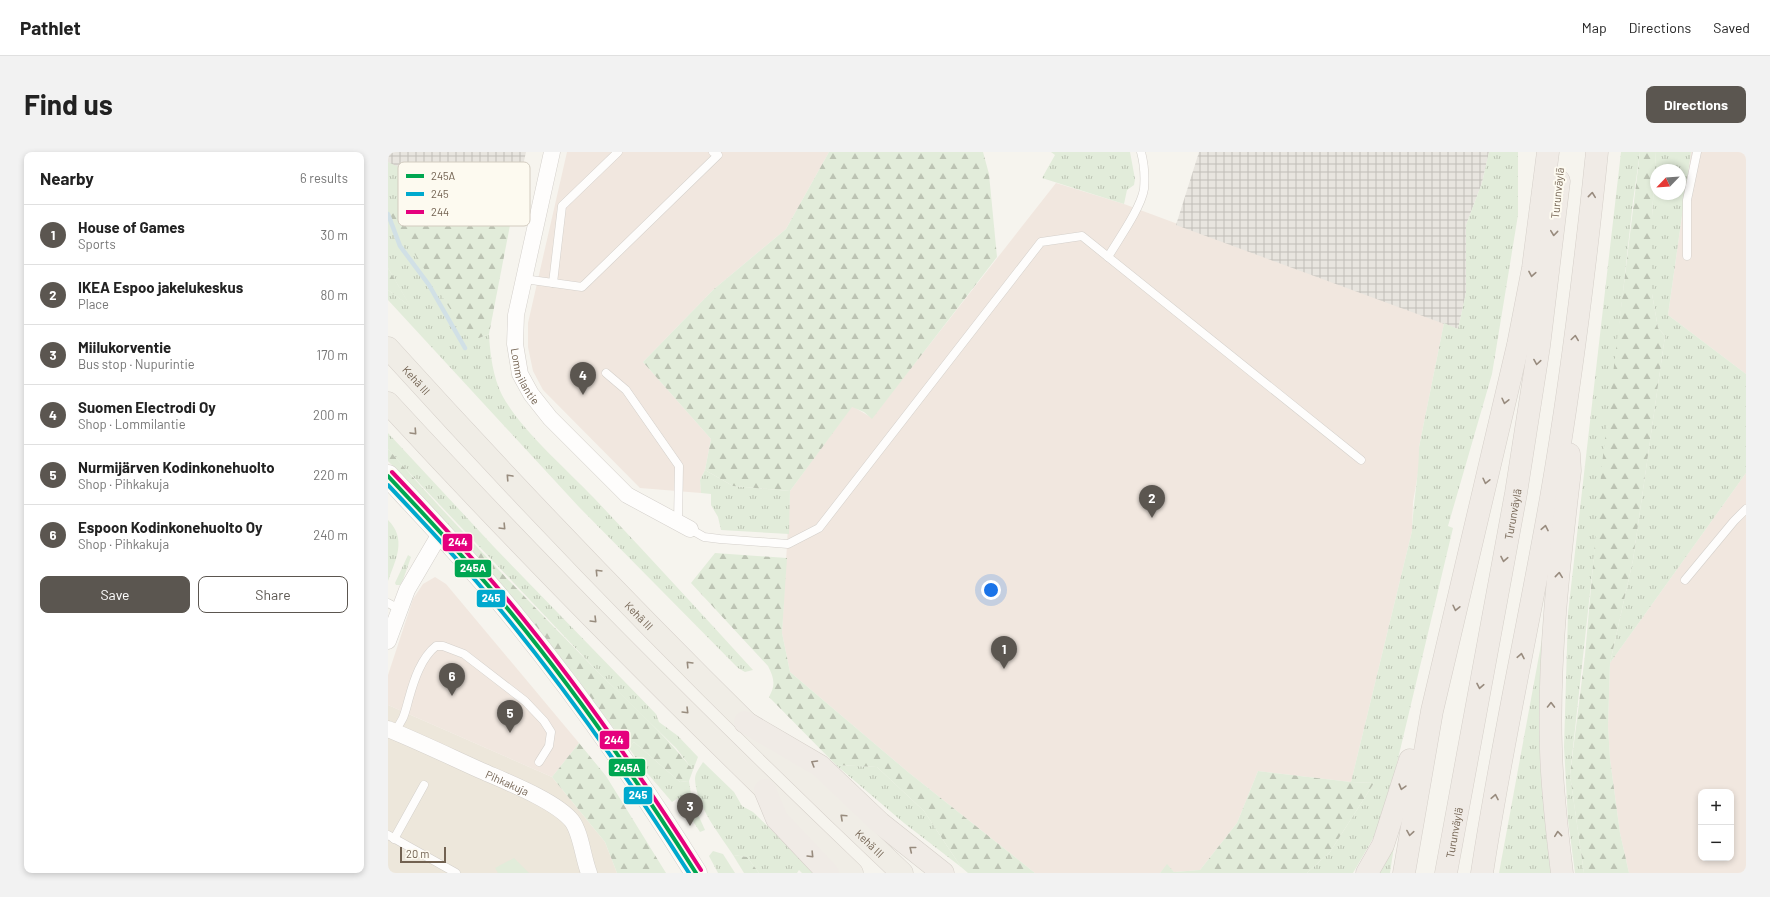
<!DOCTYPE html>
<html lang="en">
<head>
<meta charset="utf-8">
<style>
  :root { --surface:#fff; --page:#f2f2f2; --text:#222; --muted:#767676; --line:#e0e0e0; --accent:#5b5650 }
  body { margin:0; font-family:Barlow,sans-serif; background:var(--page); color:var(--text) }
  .controls { position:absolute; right:12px; bottom:12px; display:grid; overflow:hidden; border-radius:8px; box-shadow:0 2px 6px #0003 }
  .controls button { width:36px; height:36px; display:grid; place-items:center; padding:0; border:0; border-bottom:1px solid var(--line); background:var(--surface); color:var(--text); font:20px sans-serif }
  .compass { position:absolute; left:1262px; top:12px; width:36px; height:36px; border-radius:50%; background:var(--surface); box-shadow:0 2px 6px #0003; rotate:245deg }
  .scale { position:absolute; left:12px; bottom:10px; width:46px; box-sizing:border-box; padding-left:4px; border:2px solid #726251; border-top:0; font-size:11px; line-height:14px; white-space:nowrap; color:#726251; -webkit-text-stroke:3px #fdfaf0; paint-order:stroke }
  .you { position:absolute; left:603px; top:438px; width:14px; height:14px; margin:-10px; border:3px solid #fff; border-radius:50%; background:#1a73e8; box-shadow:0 0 0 6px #1a73e833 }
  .badge { display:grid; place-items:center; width:26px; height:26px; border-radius:50%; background:var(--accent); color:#fff; font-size:13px; font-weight:700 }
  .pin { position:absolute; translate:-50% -33px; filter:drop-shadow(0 1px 2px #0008) }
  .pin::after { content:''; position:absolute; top:21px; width:14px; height:12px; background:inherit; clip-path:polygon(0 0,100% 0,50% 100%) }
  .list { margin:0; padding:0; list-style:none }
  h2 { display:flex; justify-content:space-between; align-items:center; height:52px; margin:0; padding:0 16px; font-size:17px }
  h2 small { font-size:13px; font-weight:400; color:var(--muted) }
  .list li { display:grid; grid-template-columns:26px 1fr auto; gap:12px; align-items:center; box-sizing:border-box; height:60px; padding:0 16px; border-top:1px solid var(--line) }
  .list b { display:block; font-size:15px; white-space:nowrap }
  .list p { margin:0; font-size:13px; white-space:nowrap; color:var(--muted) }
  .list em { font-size:13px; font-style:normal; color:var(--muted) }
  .actions { display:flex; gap:8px; padding:12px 16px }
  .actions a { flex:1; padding:9px 0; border:1px solid var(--accent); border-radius:8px; text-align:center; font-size:14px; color:var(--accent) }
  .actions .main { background:var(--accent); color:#fff }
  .map { position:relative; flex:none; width:1358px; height:721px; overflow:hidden; border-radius:8px }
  header { display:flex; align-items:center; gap:24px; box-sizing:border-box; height:56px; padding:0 20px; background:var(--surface); border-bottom:1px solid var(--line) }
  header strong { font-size:19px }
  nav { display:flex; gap:22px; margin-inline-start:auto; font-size:14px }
  .intro { display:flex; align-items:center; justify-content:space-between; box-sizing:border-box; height:96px; padding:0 24px }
  h1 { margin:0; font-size:28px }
  .button { padding:10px 18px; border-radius:8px; background:var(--accent); color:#fff; font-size:14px; font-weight:700 }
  main { display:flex; gap:24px; padding:0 24px }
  aside { flex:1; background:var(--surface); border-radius:8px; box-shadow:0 2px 6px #0003 }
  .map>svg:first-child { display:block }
  .residential { fill:#ede7db }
  .commercial { fill:#f1e7df; fill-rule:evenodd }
  .industrial { fill:url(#industrial-grid) }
  .grass { fill:url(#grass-tufts); fill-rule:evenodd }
  .forest { fill:url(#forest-firs) }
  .park { fill:#e2ecda }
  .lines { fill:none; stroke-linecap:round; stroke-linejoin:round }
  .stream { stroke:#d1e0e6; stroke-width:4.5 }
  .service-casing { stroke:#d4d0cb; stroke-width:9 }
  .minor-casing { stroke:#d4d0cb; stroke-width:17 }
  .secondary-casing { stroke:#d5d1cb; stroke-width:23 }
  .trunk-casing { stroke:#d5cfc9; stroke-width:23 }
  .motorway-casing { stroke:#d5cfc9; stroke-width:23 }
  .service { stroke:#fefdfc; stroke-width:8 }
  .minor { stroke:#fefdfc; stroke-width:16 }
  .secondary { stroke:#fefdfc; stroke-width:22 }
  .trunk { stroke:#f0ede6; stroke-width:22 }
  .motorway { stroke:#f0ebe6; stroke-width:22 }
  .bus-1-casing { stroke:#fdfaf0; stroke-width:7 }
  .bus-2-casing { stroke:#fdfaf0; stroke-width:7 }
  .bus-3-casing { stroke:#fdfaf0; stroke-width:7 }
  .bus-1 { stroke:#00a651; stroke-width:4 }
  .bus-2 { stroke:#00a9ce; stroke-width:4 }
  .bus-3 { stroke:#e5007d; stroke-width:4 }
  .oneway { stroke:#988b7e }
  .oneway2 { stroke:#988c7e }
  .labels { text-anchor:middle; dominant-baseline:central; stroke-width:4; stroke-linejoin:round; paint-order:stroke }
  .street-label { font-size:11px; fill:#726251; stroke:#fdfaf0 }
  .key { fill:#fdfaf0; stroke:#d3ccc0; stroke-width:1 }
  .key-label { font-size:11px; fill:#726251 }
  .line-badge { stroke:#fdfaf0; stroke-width:1.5 }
  .badge-label { font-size:11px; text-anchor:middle; font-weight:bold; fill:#fff }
</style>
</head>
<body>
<header>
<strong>Pathlet</strong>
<nav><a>Map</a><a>Directions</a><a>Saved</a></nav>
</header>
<div class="intro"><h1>Find us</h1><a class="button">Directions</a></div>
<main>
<aside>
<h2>Nearby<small>6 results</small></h2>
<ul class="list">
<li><span class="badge">1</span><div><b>House of Games</b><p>Sports</p></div><em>30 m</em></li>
<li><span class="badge">2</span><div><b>IKEA Espoo jakelukeskus</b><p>Place</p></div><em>80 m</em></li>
<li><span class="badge">3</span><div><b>Miilukorventie</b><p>Bus stop · Nupurintie</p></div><em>170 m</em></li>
<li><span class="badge">4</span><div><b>Suomen Electrodi Oy</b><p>Shop · Lommilantie</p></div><em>200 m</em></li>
<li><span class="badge">5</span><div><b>Nurmijärven Kodinkonehuolto</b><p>Shop · Pihkakuja</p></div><em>220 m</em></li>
<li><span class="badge">6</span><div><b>Espoon Kodinkonehuolto Oy</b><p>Shop · Pihkakuja</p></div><em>240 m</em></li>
</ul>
<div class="actions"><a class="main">Save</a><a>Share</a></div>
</aside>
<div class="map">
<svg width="1358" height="721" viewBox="0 0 1358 721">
  <defs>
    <pattern id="industrial-grid" width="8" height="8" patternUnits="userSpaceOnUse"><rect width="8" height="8" fill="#e8e5df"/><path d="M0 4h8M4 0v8" fill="none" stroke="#c0bdb7"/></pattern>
    <pattern id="grass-tufts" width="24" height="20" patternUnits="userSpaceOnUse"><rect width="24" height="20" fill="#e2ecda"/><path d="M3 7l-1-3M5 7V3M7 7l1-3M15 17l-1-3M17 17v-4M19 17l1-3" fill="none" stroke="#bcc3b3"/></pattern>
    <pattern id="forest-firs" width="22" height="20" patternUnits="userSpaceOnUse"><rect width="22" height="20" fill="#e2ecda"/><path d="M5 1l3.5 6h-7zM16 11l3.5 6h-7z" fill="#bcc3b3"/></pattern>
  </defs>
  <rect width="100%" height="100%" fill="#f6f4ee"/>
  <path class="residential" d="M0 553 164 625 217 690 229 721H0Z"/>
  <g class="commercial">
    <path d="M179 0H441L398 77 326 137 255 210 323 287 317 318 312 328 313 341 252 336 155 238 145 219 140 195V171Z"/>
    <path d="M1303 0H1358V222L1280 163Z"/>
    <path d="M668 31 736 52 1056 171 1031 295V315L1025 350 1024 379 963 630 870 619 849 671 812 718 786 720 779 713 772 721H647L520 620 402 520 394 481 402 339 464 254 484 266Z"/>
    <path d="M1358 321V721H1241L1232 681 1222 607 1220 574 1222 511ZM1313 640H1343V706H1313Z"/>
    <path d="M47 425 58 432 191 591 164 625 0 553V523L25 447 35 432Z"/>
  </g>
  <g class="industrial">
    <path d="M0 0H138L123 68 3 13 0 10Z"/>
    <path d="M811 0H1101L1094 31 1078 73V141L1070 177 788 73Z"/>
  </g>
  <g class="grass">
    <path d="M663 0H742L747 27 746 33 739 38 736 52 654 26 667 3Z"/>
    <path d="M1101 0H1130V63L1104 222 1060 374 1065 376 1004 632 987 683 965 721H919L942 700 986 631 963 630 1024 379C1025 351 1031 323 1031 295L1056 171 1070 177 1078 141V73L1094 31Z"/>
    <path d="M1233 0H1252L1245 49 1182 623 1196 721H1187L1180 668 1176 595 1180 461Z"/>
    <path d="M1268 0H1303L1280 163 1358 222V321L1222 511 1245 408 1277 184 1270 176 1264 142V64ZM1268 18H1292V42H1268Z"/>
    <path d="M0 10 123 68 69 55 91 186 101 182C102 202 105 225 114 243 132 277 177 316 205 345 259 402 312 460 365 518L357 520 350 516 191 355 0 148V138L22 154 0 116Z"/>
    <path d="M0 281 107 396 268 562 271 570 290 584 310 605 305 618 288 596 212 522 15 314 0 297Z"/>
    <path d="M317 318 345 334 402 339 401 382 333 378 330 365 323 353V342L313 341 312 328Z"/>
    <path d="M0 368C19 387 8 407 0 429Z"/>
    <path d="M20 403 23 405 15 428 12 433H8L7 431Z"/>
    <path d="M1157 471 1166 721H1111Z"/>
    <path d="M246 590 292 630 301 629 304 649 317 678 312 680 290 646 284 650 254 615 241 596Z"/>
    <path d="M315 610 346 640 354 654 365 660 427 721H414L411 718 409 721H371L359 705 345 703C331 681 308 654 307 627 307 621 312 615 315 610Z"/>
    <path d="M448 613 489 615 536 659 573 715 516 671Z"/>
    <path d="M1006 694 1002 721H991Z"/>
    <path d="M325 699 335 702 347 721H330L321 704Z"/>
  </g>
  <g class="forest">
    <path d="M441 0H595L601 22 609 105 484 267 476 260 464 255 402 339 345 334 317 318 323 287 255 210 326 137 398 77Z"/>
    <path d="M1252 0H1268L1264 64V142L1270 176 1277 184 1245 408 1222 511 1220 574 1222 607 1232 681 1241 721H1196L1182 623 1197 503 1214 312Z"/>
    <path d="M21 45 123 68 101 182 91 186H81L2 64Z"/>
    <path d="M0 117V116L23 155 0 138Z"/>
    <path d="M0 297C68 375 140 449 212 522 244 553 277 583 305 618L301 629 292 630 246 590 241 596 141 467 75 388 0 309Z"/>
    <path d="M327 401 399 406 394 481 402 520 520 620 647 721H580L573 715 536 659 489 615 448 613 381 545C388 533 386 526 380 514L303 431Z"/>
    <path d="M191 591 218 624 278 721H229L217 690 164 625Z"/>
    <path d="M870 619 963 630 986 631 942 700 919 721H772L779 712 786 720 812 718 849 671Z"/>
    <path d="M345 703 359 705 371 721H356Z"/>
  </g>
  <path class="park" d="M126 706 141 721H110L107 716Z"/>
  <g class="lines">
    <path class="stream" d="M0 62 12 94 41 133 77 196"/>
    <g class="service-casing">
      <g id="service">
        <path d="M1299 104V48L1309 0"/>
        <path d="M720 105C730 88 753 56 756 37 757 25 756 11 753 0"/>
        <path d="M136 127 194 135 330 3 325 0"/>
        <path d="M165 131 174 54 230 0"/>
        <path d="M218 221 238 238 291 314 290 371"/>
        <path d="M302 377 316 385 332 387 400 392 431 376 653 90 694 84 973 308"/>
        <path d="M1297 428 1346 369 1358 357"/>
        <path d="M0 451 11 457"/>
        <path d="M6 579C16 569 17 560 21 546 26 528 33 506 48 494H55L76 502 137 549 156 569 163 580 161 594 151 610"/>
        <path d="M0 683 68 721"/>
        <path d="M6 687 36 633"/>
      </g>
    </g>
    <g class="minor-casing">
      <g id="minor">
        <path id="s1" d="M164 0 128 163 127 192 132 222 143 242 162 266 239 343 302 377"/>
        <path d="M0 489 19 438 53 380"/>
        <path id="s2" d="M0 577C32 590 63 605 94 619 119 630 168 649 184 669 193 681 195 706 201 721"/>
      </g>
    </g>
    <g class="secondary-casing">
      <path id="secondary" d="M0 324C42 369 85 414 124 462 191 544 252 631 308 721"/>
    </g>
    <g class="trunk-casing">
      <g id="trunk">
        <path id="s3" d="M0 196C164 377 336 553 514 721"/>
        <path d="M0 251C149 413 305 569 464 721"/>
      </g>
    </g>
    <g class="motorway-casing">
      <g id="motorway">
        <path d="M357 570 432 614 492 671 555 721"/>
        <path d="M377 638 389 667 440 721"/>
        <path d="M979 721 995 693 1022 608"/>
        <path d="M1016 721 1044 559 1130 193 1145 116 1160 0"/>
        <path id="s4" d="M1058 721 1128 341 1151 194 1171 29"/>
        <path d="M1094 721C1113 595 1141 471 1163 346 1183 231 1197 116 1209 0"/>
        <path d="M1174 721C1169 680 1164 639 1163 597 1160 505 1171 411 1182 319L1181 302"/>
      </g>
    </g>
    <use href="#service" class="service"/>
    <use href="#minor" class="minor"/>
    <use href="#secondary" class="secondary"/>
    <use href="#trunk" class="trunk"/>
    <use href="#motorway" class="motorway"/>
    <g class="bus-1-casing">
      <path id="bus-1" d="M0 324C42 369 85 414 124 462 191 544 251 631 308 721"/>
    </g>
    <g class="bus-2-casing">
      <path id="bus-2" d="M0 333C36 371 72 409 105 449 177 535 241 627 301 721"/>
    </g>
    <g class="bus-3-casing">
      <path id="bus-3" d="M4 320C42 360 79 399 114 441 187 528 252 622 313 718"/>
    </g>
    <use href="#bus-1" class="bus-1"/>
    <use href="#bus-2" class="bus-2"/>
    <use href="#bus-3" class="bus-3"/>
  </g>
  <defs><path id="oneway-chevron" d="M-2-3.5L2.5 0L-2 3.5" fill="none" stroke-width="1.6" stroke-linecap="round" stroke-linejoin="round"/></defs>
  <g class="oneway">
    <use href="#oneway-chevron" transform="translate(1204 43) rotate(-84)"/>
    <use href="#oneway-chevron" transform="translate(1166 81) rotate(96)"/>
    <use href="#oneway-chevron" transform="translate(1144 122) rotate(100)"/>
    <use href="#oneway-chevron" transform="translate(1187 186) rotate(-82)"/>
    <use href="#oneway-chevron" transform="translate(1149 210) rotate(99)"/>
    <use href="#oneway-chevron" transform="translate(1117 249) rotate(103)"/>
    <use href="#oneway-chevron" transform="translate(1098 329) rotate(103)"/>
    <use href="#oneway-chevron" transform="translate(1157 376) rotate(-79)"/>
    <use href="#oneway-chevron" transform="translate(1116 407) rotate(101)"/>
    <use href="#oneway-chevron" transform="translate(1171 423) rotate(-84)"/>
    <use href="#oneway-chevron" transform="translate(1068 456) rotate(103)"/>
    <use href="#oneway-chevron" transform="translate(1133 504) rotate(-79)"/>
    <use href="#oneway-chevron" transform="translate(1092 534) rotate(101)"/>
    <use href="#oneway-chevron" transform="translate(1163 553) rotate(-89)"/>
    <use href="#oneway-chevron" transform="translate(426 611) rotate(-149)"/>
    <use href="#oneway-chevron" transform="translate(1014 635) rotate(106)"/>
    <use href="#oneway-chevron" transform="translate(1107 645) rotate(-79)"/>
    <use href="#oneway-chevron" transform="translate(1022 681) rotate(99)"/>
    <use href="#oneway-chevron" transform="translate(1170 682) rotate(-96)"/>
    <use href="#oneway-chevron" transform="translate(524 697) rotate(-141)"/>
    <use href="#oneway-chevron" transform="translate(423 703) rotate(46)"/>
  </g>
  <g class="oneway2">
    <use href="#oneway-chevron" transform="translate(26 280) rotate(47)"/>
    <use href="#oneway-chevron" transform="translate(121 325) rotate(-133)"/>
    <use href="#oneway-chevron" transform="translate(115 375) rotate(46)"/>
    <use href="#oneway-chevron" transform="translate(210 420) rotate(-134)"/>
    <use href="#oneway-chevron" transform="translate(206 468) rotate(45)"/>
    <use href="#oneway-chevron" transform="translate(301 512) rotate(-134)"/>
    <use href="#oneway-chevron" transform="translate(298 559) rotate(45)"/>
    <use href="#oneway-chevron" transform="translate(455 665) rotate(-137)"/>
  </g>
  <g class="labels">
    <g class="street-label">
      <text transform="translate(1169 41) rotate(-84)">Turunväylä</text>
      <text stroke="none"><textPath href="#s1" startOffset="230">Lommilantie</textPath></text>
      <text stroke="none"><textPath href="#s3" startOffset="43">Kehä III</textPath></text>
      <text stroke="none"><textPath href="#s4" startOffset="365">Turunväylä</textPath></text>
      <text stroke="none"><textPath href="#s3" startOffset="367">Kehä III</textPath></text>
      <text stroke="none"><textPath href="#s2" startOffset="131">Pihkakuja</textPath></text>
      <text stroke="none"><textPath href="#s4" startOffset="41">Turunväylä</textPath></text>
      <text stroke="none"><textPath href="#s3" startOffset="691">Kehä III</textPath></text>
    </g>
  </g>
  <rect x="10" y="10" width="132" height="64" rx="6" class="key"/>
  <rect x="18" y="22" width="18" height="4" fill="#00a651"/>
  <rect x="18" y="40" width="18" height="4" fill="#00a9ce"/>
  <rect x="18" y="58" width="18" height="4" fill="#e5007d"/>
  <g class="key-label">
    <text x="43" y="28">245A</text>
    <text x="43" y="46">245</text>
    <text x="43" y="64">244</text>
  </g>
  <g class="line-badge">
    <rect x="54" y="381" width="31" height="19" rx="4" fill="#e5007d"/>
    <rect x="66" y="407" width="38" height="19" rx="4" fill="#00a651"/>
    <rect x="88" y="437" width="30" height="19" rx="4" fill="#00a9ce"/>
    <rect x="211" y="578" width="31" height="20" rx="4" fill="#e5007d"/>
    <rect x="220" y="606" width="38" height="19" rx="4" fill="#00a651"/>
    <rect x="235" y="634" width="30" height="19" rx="4" fill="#00a9ce"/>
  </g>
  <g class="badge-label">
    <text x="70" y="394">244</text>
    <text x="85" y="420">245A</text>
    <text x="103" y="450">245</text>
    <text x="226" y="592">244</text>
    <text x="239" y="620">245A</text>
    <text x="250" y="647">245</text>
  </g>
</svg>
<div class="controls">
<button>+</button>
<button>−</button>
</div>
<svg class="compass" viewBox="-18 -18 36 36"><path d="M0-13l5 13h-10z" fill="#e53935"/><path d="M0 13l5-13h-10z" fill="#767676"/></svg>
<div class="scale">20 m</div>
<div class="you"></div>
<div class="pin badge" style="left:616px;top:517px">1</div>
<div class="pin badge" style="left:764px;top:366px">2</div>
<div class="pin badge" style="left:302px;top:674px">3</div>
<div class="pin badge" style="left:195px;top:243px">4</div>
<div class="pin badge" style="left:122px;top:581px">5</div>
<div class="pin badge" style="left:64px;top:544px">6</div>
</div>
</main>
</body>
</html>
